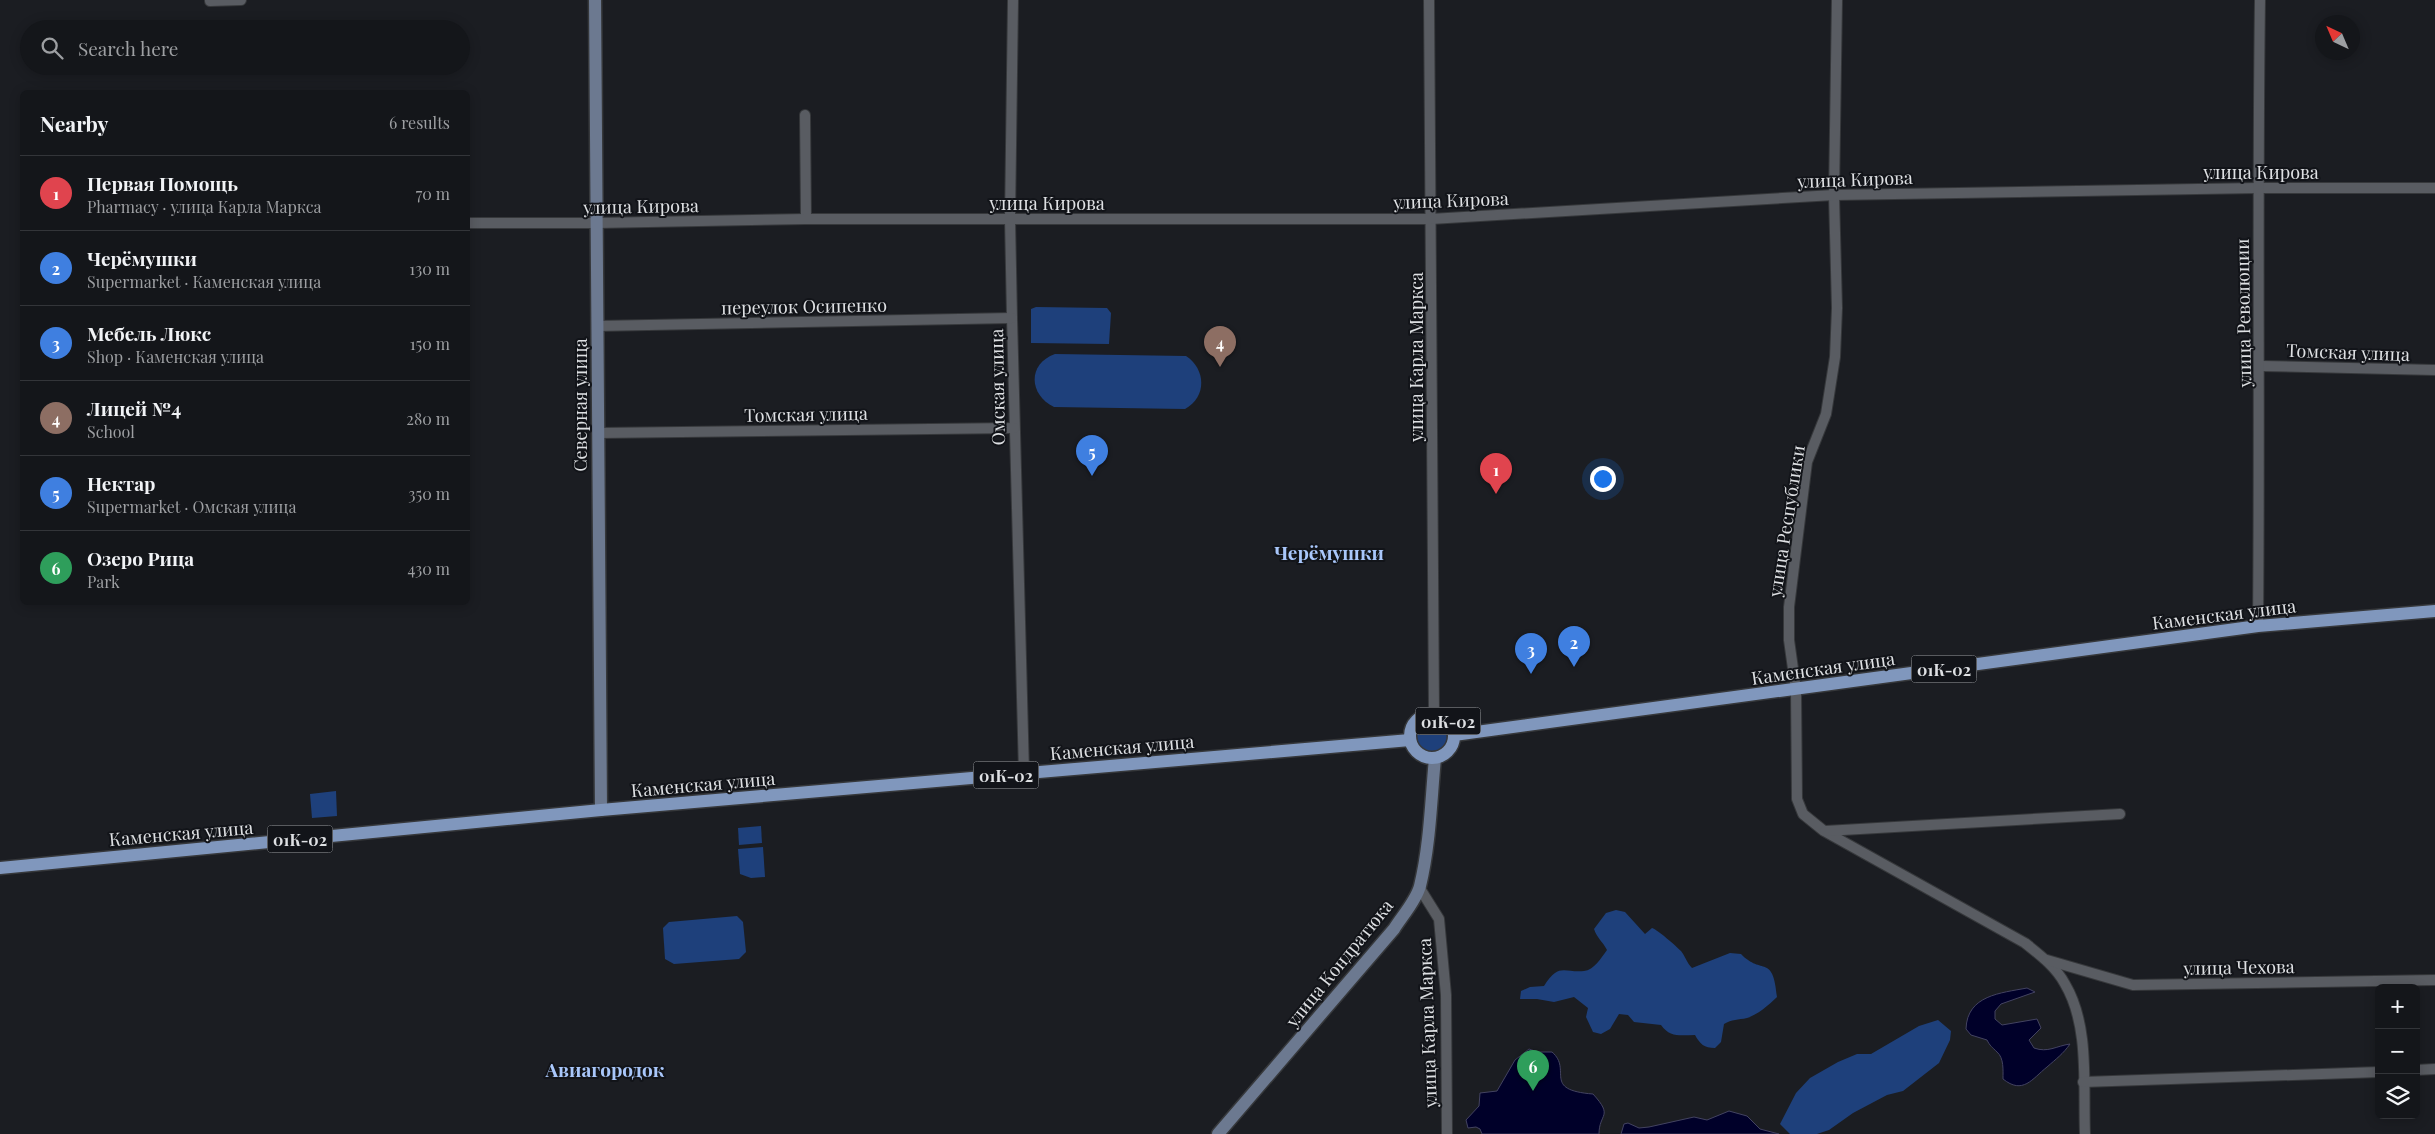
<!DOCTYPE html>
<html lang="en">
<head>
<meta charset="utf-8">
<style>
  :root { --surface:#14161a; --page:#1d1f23; --text:#f1f3f6; --muted:#9d9fa2; --line:#333539; --accent:#1a73e8 }
  body { margin:0; font-family:"Playfair Display",serif; background:var(--page); color:var(--text) }
  .controls { position:absolute; right:15px; bottom:15px; display:grid; overflow:hidden; border-radius:8px; box-shadow:0 2px 12px #0003 }
  .controls button { width:45px; height:45px; display:grid; place-items:center; padding:0; border:0; border-bottom:1px solid var(--line); background:var(--surface); color:var(--text); font:25px sans-serif }
  .compass { position:absolute; left:2315px; top:15px; width:45px; height:45px; border-radius:50%; background:var(--surface); box-shadow:0 2px 12px #0003; rotate:316deg }
  .you { position:absolute; left:1602px; top:478px; width:18px; height:18px; margin:-12px; border:4px solid #fff; border-radius:50%; background:#1a73e8; box-shadow:0 0 0 8px #1a73e833 }
  .badge { display:grid; place-items:center; width:32px; height:32px; border-radius:50%; background:var(--accent); color:#fff; font-size:16px; font-weight:700 }
  .pin { position:absolute; translate:-50% -41px; filter:drop-shadow(0 1px 2px #0008) }
  .pin::after { content:''; position:absolute; top:26px; width:18px; height:15px; background:inherit; clip-path:polygon(0 0,100% 0,50% 100%) }
  .list { margin:0; padding:0; list-style:none }
  h2 { display:flex; justify-content:space-between; align-items:center; height:65px; margin:0; padding:0 20px; font-size:21px }
  h2 small { font-size:16px; font-weight:400; color:var(--muted) }
  .list li { display:grid; grid-template-columns:32px 1fr auto; gap:15px; align-items:center; box-sizing:border-box; height:75px; padding:0 20px; border-top:1px solid var(--line) }
  .list b { display:block; font-size:19px; white-space:nowrap }
  .list p { margin:0; font-size:16px; white-space:nowrap; color:var(--muted) }
  .list em { font-size:16px; font-style:normal; color:var(--muted) }
  .icon { flex:none; width:28px; height:28px; fill:none; stroke:currentColor; stroke-width:2; stroke-linecap:round; stroke-linejoin:round }
  .map { position:relative; flex:none; width:2435px; height:1134px; overflow:hidden }
  .search { position:absolute; background:var(--surface); box-shadow:0 2px 12px #0003; left:20px; top:20px; width:450px; height:55px; display:flex; align-items:center; gap:12px; box-sizing:border-box; padding:0 18px; border-radius:28px; color:var(--muted); font-size:19px }
  .panel { position:absolute; background:var(--surface); box-shadow:0 2px 12px #0003; left:20px; top:90px; width:450px; height:515px; border-radius:8px }
  .map>svg:first-child { display:block }
  .green { fill:#1e407b }
  .water { fill:#000029; stroke:#434361 }
  .lines { fill:none; stroke-linecap:round; stroke-linejoin:round }
  .street-casing { stroke:#36383b; stroke-width:12 }
  .secondary-casing { stroke:#36383b; stroke-width:15 }
  .primary-casing { stroke:#36383b; stroke-width:15 }
  .street { stroke:#595c62; stroke-width:10 }
  .secondary { stroke:#6c7990; stroke-width:12 }
  .primary { stroke:#8097bd; stroke-width:12 }
  .labels { text-anchor:middle; dominant-baseline:central; stroke-width:4; stroke-linejoin:round; paint-order:stroke }
  .shield { fill:#121419; stroke:#a1a3a6; stroke-width:1 }
  .shield-label { font-size:16px; font-weight:bold; fill:#dee0e3 }
  .street-label { font-size:18px; fill:#dee0e3; stroke:#121419 }
  .neighbourhood-label { font-size:19px; font-weight:bold; fill:#a9c7fb; stroke:#121419 }
</style>
</head>
<body>
<div class="map">
<svg width="2435" height="1134" viewBox="0 0 2435 1134">
  <rect width="100%" height="100%" fill="#1b1d22"/>
  <g class="green">
    <path d="M1036 307 1107 308 1111 313 1109 344 1031 343V309Z"/>
    <path d="M1055 354 1186 356C1206 369 1207 397 1185 409L1054 407C1029 395 1027 364 1055 354Z"/>
    <circle cx="1432" cy="736" r="19"/>
    <path d="M336 791 337 816 312 818 310 794Z"/>
    <path d="M761 826 762 843 739 845 738 828Z"/>
    <path d="M763 847 765 877 751 878 740 874 738 849Z"/>
    <path d="M1616 910 1625 912 1645 934 1652 928C1658 930 1676 946 1681 951 1685 956 1687 963 1692 968L1730 953 1741 954C1762 976 1773 953 1777 997 1769 1005 1757 1015 1747 1018 1738 1020 1732 1019 1724 1024L1721 1042 1715 1048C1704 1048 1700 1044 1695 1035 1681 1035 1670 1038 1661 1025L1634 1022 1628 1015 1619 1014 1610 1029 1601 1034 1593 1032 1586 1017 1588 1008 1574 997 1554 1002 1537 999H1520L1521 991 1530 987 1544 986C1559 962 1564 973 1584 971 1594 970 1601 958 1607 950 1603 942 1597 938 1594 929L1606 913Z"/>
    <path d="M737 916 743 922 746 952 739 959 674 964 665 959 663 928 669 922Z"/>
    <path d="M1938 1020 1951 1031 1950 1040 1939 1063 1903 1091 1887 1095 1853 1113 1829 1130 1817 1134H1790L1780 1124 1796 1093 1810 1078 1838 1062 1857 1054H1871L1919 1026Z"/>
  </g>
  <g class="water">
    <path d="M2027 988 2035 992 2001 1004 1995 1011V1019L2002 1025 2037 1019 2041 1028 2029 1040 2034 1048C2048 1053 2056 1046 2070 1044 2063 1054 2056 1059 2047 1067 2032 1079 2023 1095 2003 1079 2003 1070 2004 1058 1997 1052 1992 1047 1990 1046 1987 1040L1971 1035 1966 1029C1967 995 2001 993 2027 988Z"/>
    <path d="M1529 1049 1538 1052H1552C1573 1070 1541 1090 1593 1094 1614 1117 1599 1113 1599 1134H1482L1480 1129 1476 1127 1468 1128 1466 1120 1479 1106 1480 1093 1497 1091 1515 1060Z"/>
    <path d="M1729 1111 1747 1116 1760 1129 1779 1134H1621L1624 1124 1628 1123 1639 1128 1649 1127 1694 1117 1707 1120Z"/>
  </g>
  <g class="lines">
    <g class="street-casing">
      <g id="street">
        <path d="M1013 0 1010 219 1012 318 1024 773"/>
        <path d="M1429 0 1434 714"/>
        <path d="M1837 0 1834 195 1837 308 1835 357 1826 414 1807 462 1789 607V640L1796 690 1797 799 1803 814 1824 831 2025 943C2040 955 2056 967 2065 984 2090 1026 2083 1086 2085 1134"/>
        <path d="M210 1 241 0"/>
        <path d="M805 115 806 219"/>
        <path d="M468 223H597L806 219H1431L1834 195 2258 188H2435"/>
        <path d="M597 326 1012 318"/>
        <path d="M2261 366 2435 370"/>
        <path d="M598 433 1014 428"/>
        <path d="M2258 626C2260 417 2257 209 2260 0"/>
        <path d="M1825 831 2120 814"/>
        <path d="M1419 887 1439 919 1446 995 1447 1134"/>
        <path d="M2047 960 2133 985 2435 980"/>
        <path d="M2416 1070 2435 1069"/>
        <path d="M2083 1082 2379 1072"/>
      </g>
    </g>
    <g class="secondary-casing">
      <g id="secondary">
        <path d="M595 0 601 810"/>
        <path d="M1218 1134 1394 929C1402 916 1416 901 1420 886 1430 845 1431 800 1435 758"/>
      </g>
    </g>
    <g class="primary-casing">
      <g id="primary">
        <circle cx="1432" cy="736" r="22"/>
        <path d="M1454 735 2258 626 2435 611"/>
        <path d="M0 868 601 810 1410 740"/>
      </g>
    </g>
    <use href="#street" class="street"/>
    <use href="#secondary" class="secondary"/>
    <use href="#primary" class="primary"/>
  </g>
  <g class="labels">
    <g class="shield">
      <rect x="1911.5" y="655.5" width="65" height="27" rx="4"/>
      <rect x="1415.5" y="707.5" width="65" height="27" rx="4"/>
      <rect x="973.5" y="761.5" width="65" height="27" rx="4"/>
      <rect x="267.5" y="825.5" width="65" height="27" rx="4"/>
    </g>
    <g class="shield-label">
      <text x="1944" y="669">01К-02</text>
      <text x="1448" y="721">01К-02</text>
      <text x="1006" y="775">01К-02</text>
      <text x="300" y="839">01К-02</text>
    </g>
    <g class="street-label">
      <text x="2261" y="172">улица Кирова</text>
      <text transform="translate(1855 179) rotate(-2)">улица Кирова</text>
      <text transform="translate(1451 200) rotate(-2)">улица Кирова</text>
      <text x="1047" y="203">улица Кирова</text>
      <text transform="translate(641 206) rotate(-1)">улица Кирова</text>
      <text transform="translate(804 306) rotate(-1)">переулок Осипенко</text>
      <text transform="translate(2243 313) rotate(-91)">улица Революции</text>
      <text transform="translate(2348 352) rotate(2)">Томская улица</text>
      <text transform="translate(1416 357) rotate(-90)">улица Карла Маркса</text>
      <text transform="translate(997 387) rotate(-91)">Омская улица</text>
      <text transform="translate(580 405) rotate(-90)">Северная улица</text>
      <text transform="translate(806 414) rotate(-1)">Томская улица</text>
      <text transform="translate(1786 521) rotate(-81)">улица Республики</text>
      <text transform="translate(2224 614) rotate(-7)">Каменская улица</text>
      <text transform="translate(1823 668) rotate(-8)">Каменская улица</text>
      <text transform="translate(1122 747) rotate(-5)">Каменская улица</text>
      <text transform="translate(703 784) rotate(-5)">Каменская улица</text>
      <text transform="translate(181 833) rotate(-5)">Каменская улица</text>
      <text transform="translate(1339 963) rotate(-51)">улица Кондратюка</text>
      <text transform="translate(2239 967) rotate(-1)">улица Чехова</text>
      <text transform="translate(1427 1023) rotate(-92)">улица Карла Маркса</text>
    </g>
    <g class="neighbourhood-label">
      <text x="1329" y="552">Черёмушки</text>
      <text x="605" y="1069">Авиагородок</text>
    </g>
  </g>
</svg>
<div class="controls">
<button>+</button>
<button>−</button>
<button><svg class="icon" aria-label="layers" viewBox="0 0 24 24"><path d="M12 4l9 5-9 5-9-5zM3 14l9 5 9-5"/></svg></button>
</div>
<svg class="compass" viewBox="-18 -18 36 36"><path d="M0-13l5 13h-10z" fill="#e53935"/><path d="M0 13l5-13h-10z" fill="#9d9fa2"/></svg>
<div class="you"></div>
<div class="pin badge" style="left:1496px;top:494px;background:#e0444e">1</div>
<div class="pin badge" style="left:1574px;top:667px;background:#3f7fe0">2</div>
<div class="pin badge" style="left:1531px;top:674px;background:#3f7fe0">3</div>
<div class="pin badge" style="left:1220px;top:367px;background:#8d6e63">4</div>
<div class="pin badge" style="left:1092px;top:476px;background:#3f7fe0">5</div>
<div class="pin badge" style="left:1533px;top:1091px;background:#2e9e5b">6</div>
<div class="search"><svg class="icon" aria-label="search" viewBox="0 0 24 24"><circle cx="10" cy="10" r="6"/><path d="M15 15l6 6"/></svg>Search here</div>
<section class="panel">
<h2>Nearby<small>6 results</small></h2>
<ul class="list">
<li><span class="badge" style="background:#e0444e">1</span><div><b>Первая Помощь</b><p>Pharmacy · улица Карла Маркса</p></div><em>70 m</em></li>
<li><span class="badge" style="background:#3f7fe0">2</span><div><b>Черёмушки</b><p>Supermarket · Каменская улица</p></div><em>130 m</em></li>
<li><span class="badge" style="background:#3f7fe0">3</span><div><b>Мебель Люкс</b><p>Shop · Каменская улица</p></div><em>150 m</em></li>
<li><span class="badge" style="background:#8d6e63">4</span><div><b>Лицей №4</b><p>School</p></div><em>280 m</em></li>
<li><span class="badge" style="background:#3f7fe0">5</span><div><b>Нектар</b><p>Supermarket · Омская улица</p></div><em>350 m</em></li>
<li><span class="badge" style="background:#2e9e5b">6</span><div><b>Озеро Рица</b><p>Park</p></div><em>430 m</em></li>
</ul>
</section>
</div>
</body>
</html>
